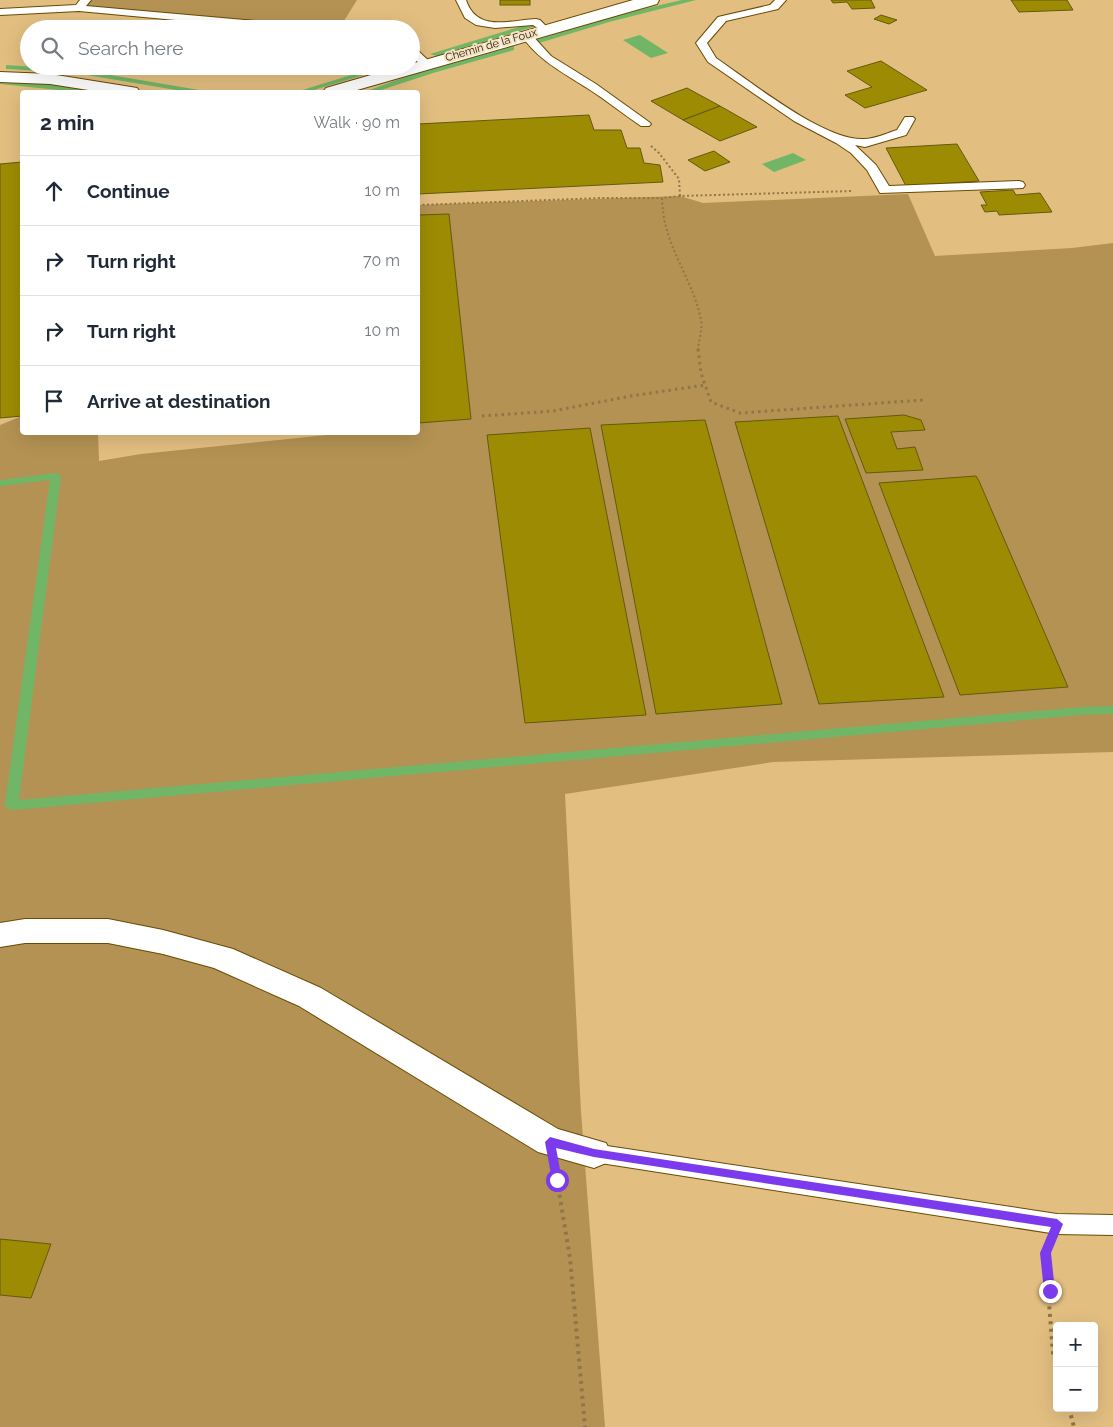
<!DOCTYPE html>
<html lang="en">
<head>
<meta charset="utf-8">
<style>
  :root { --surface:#fff; --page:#f2f2f3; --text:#1f2937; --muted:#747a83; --line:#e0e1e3 }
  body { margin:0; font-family:Raleway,sans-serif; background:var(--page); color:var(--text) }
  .controls { position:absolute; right:15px; bottom:15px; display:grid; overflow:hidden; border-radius:5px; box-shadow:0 5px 20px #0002 }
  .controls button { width:45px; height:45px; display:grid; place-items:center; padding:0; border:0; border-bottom:1px solid var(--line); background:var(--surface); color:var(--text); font:25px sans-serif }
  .stop { position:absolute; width:15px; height:15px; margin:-11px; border:4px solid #7c3aed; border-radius:50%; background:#fff }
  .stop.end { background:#7c3aed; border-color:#fff; box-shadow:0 1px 5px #0008 }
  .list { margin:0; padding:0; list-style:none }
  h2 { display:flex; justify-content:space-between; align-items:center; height:65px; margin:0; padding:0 20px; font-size:21px }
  h2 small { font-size:16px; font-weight:400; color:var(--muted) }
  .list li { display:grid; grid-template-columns:32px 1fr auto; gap:15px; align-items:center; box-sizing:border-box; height:70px; padding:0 20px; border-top:1px solid var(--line) }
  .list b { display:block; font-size:19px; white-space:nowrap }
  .list em { font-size:16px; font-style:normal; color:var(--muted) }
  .icon { flex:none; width:28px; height:28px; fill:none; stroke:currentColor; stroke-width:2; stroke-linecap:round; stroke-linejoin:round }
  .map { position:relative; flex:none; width:1113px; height:1427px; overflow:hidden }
  .search { position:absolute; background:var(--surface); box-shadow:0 5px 20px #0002; left:20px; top:20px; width:400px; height:55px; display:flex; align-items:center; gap:12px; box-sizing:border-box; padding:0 18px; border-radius:28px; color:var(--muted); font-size:19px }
  .panel { position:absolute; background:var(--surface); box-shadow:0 5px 20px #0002; left:20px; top:90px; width:400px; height:345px; border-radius:5px }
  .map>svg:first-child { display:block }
  .green { fill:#b49253 }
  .water { fill:#71b666 }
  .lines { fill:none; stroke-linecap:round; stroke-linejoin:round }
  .stream { fill:#71b666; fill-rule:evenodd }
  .building { fill:#9d8c03; stroke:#63590e }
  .service-casing { stroke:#6a4b00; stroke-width:2 }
  .minor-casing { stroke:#6a4b00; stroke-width:2 }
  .path-far2 { stroke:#907548; stroke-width:2; stroke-dasharray:2 2.5; stroke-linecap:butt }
  .path-far1 { stroke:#907548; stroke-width:3; stroke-dasharray:2.5 4; stroke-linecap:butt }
  .path { stroke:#907548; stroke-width:4; stroke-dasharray:3 4.5; stroke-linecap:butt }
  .service { fill:#fff; fill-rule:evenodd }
  .minor { fill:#fff; fill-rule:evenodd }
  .route { fill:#7c3aed }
  .labels { text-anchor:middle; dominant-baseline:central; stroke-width:4; stroke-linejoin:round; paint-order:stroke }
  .far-street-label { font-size:11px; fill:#281a02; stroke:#f4e2c4 }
</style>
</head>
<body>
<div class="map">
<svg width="1113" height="1427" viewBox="0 0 1113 1427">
  <rect width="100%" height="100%" fill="#e2be80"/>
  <g class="green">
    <path d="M86 0H357L342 24 314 29 82 9Z"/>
    <path d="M908 194 935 256 1072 248 1113 243V752L773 762 565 794 581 1112 605 1427H0V425L22 416V432L98 433 99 461 141 454 346 433 418 432V205L680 196 703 203Z"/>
  </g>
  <g class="water">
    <path d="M640 35 668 53 651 58 623 40Z"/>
    <path d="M793 153 806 160 774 172 762 164Z"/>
  </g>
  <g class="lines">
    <g class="stream">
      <path d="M682 0H696L609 22 539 43 532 41 604 18Z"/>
      <path d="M529 24 536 26 437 56 430 54Z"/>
      <path d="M511 46H514V50L433 73 375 92H364L427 69Z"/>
      <path d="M6 65 81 70 199 90 203 92H188L81 74 9 69H6Z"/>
      <path d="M380 66H394L307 92H296Z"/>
      <path d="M0 80 53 84 92 90 96 92H79L0 84Z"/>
      <path d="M56 473 61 476 19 800 1082 707 1113 706V714L1082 715 12 810 7 808 5 805 50 480 0 486V480Z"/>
    </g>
  </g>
  <g class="building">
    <rect x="500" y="0" width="30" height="5"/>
    <path d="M831 0H871L875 8 852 9 847 2 833 3Z"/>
    <path d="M1011 0H1067L1073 10 1019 12Z"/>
    <path d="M881 15 897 20 889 24 874 19Z"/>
    <path d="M881 61 927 90 865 108 845 95 872 87 847 71Z"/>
    <path d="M687 88 720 106 683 120 651 101Z"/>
    <path d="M720 106 757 127 720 141 683 120Z"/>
    <path d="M589 115 594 130H621L627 148H640L644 163 660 165 663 182 418 194V124Z"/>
    <path d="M957 144 979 181 906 186 886 148Z"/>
    <path d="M714 151 730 162 705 171 688 160Z"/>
    <path d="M22 162V416L0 418V164Z"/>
    <path d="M1013 190 1016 195 1040 193 1052 212 999 215 997 211 985 212 981 205H987L980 192Z"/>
    <path d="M449 214 471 419 418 423V215Z"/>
    <path d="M904 415 921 420 925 430 891 432 897 449 915 447 923 470 866 473 845 419Z"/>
    <path d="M838 416 944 697 819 704 735 422Z"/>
    <path d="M705 420 782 704 656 714 601 425Z"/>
    <path d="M590 428 646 715 525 723 487 435Z"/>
    <path d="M976 476 979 481 1068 687 960 695 879 483Z"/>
    <path d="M0 1239 51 1244 31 1298 0 1295Z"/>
  </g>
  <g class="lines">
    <g class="service-casing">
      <g id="service">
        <path d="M80 0H91L86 6 311 26 316 29H271L79 11 0 15V9L76 5Z"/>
        <path d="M456 0H466C477 33 510 20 536 19L540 20 550 30 545 33 533 25 495 28 476 25 465 18Z"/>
        <path d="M775 0H786L778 9 726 21 707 43 716 58C750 81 824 141 864 139 875 139 887 133 897 130L905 117H913L915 119 906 135 865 147 855 145 876 165 889 186 1019 181 1023 182 1025 185 1023 188 880 193 867 170 851 153 836 143 794 121 708 62 696 43 718 17 770 5Z"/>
        <path d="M526 32 530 33 551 56 596 84 649 122 651 124 649 126H641C623 114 606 100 587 88 562 72 538 60 521 35Z"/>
        <path d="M411 47 415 48 430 62 432 64 430 66H422L411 56Z"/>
        <path d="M594 1144 1057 1214 1113 1215V1235L1057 1234 594 1162 586 1160 583 1153 586 1146Z"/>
      </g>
    </g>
    <g class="minor-casing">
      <g id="minor">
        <path d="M633 0H659L657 4 350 92H323L326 88 402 66H411V64Z"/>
        <path d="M0 72 50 74 131 87 137 88 140 92H101L50 84 0 82Z"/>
        <path d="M25 919H108L163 930 233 949 321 988 558 1129 606 1143 611 1153 606 1163 594 1168 538 1152 299 1006 214 968 163 954 108 943H25L0 947V923Z"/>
      </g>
    </g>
    <g class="path-far2">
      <path d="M651 146 659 153 679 179 680 196 853 191"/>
      <path d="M680 196 662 198C663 247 692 275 701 320 703 330 698 341 698 351"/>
      <path d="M418 205 601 198H662"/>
    </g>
    <g class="path-far1">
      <path d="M698 349 701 373 711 402 740 413 923 400"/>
      <path d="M482 416 553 411 631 396 705 385"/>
    </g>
    <g class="path">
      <path d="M557 1180 570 1258 585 1427"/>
      <path d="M1045 1254 1053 1353 1057 1365"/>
      <path d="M1069 1408 1074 1427"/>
    </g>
    <use href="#service" class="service"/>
    <use href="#minor" class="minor"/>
  </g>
  <path class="route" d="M550 1137 594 1149 1057 1219 1063 1224 1051 1253 1055 1291 1053 1294 1050 1296 1046 1294 1044 1291 1040 1253 1051 1227 594 1157 556 1148 562 1180 557 1185 552 1180 545 1142Z"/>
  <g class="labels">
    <g class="far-street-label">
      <text transform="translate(491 45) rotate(-16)">Chemin de la Foux</text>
    </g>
  </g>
</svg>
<div class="controls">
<button>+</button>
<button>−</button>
</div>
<div class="stop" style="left:557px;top:1180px"></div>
<div class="stop end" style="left:1050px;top:1291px"></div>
<div class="search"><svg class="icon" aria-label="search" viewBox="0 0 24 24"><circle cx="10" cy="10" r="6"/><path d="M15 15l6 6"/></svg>Search here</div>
<section class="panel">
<h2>2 min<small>Walk · 90 m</small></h2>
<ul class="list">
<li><svg class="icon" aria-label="ahead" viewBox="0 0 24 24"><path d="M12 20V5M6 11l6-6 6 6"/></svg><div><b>Continue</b></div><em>10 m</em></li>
<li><svg class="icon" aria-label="right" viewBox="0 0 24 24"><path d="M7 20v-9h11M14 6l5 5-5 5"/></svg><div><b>Turn right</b></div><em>70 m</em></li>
<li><svg class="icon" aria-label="right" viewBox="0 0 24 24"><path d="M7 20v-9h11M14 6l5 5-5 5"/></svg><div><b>Turn right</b></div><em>10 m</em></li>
<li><svg class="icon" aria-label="arrive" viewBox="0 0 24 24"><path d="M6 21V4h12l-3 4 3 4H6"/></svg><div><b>Arrive at destination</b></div></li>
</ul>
</section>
</div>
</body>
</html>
